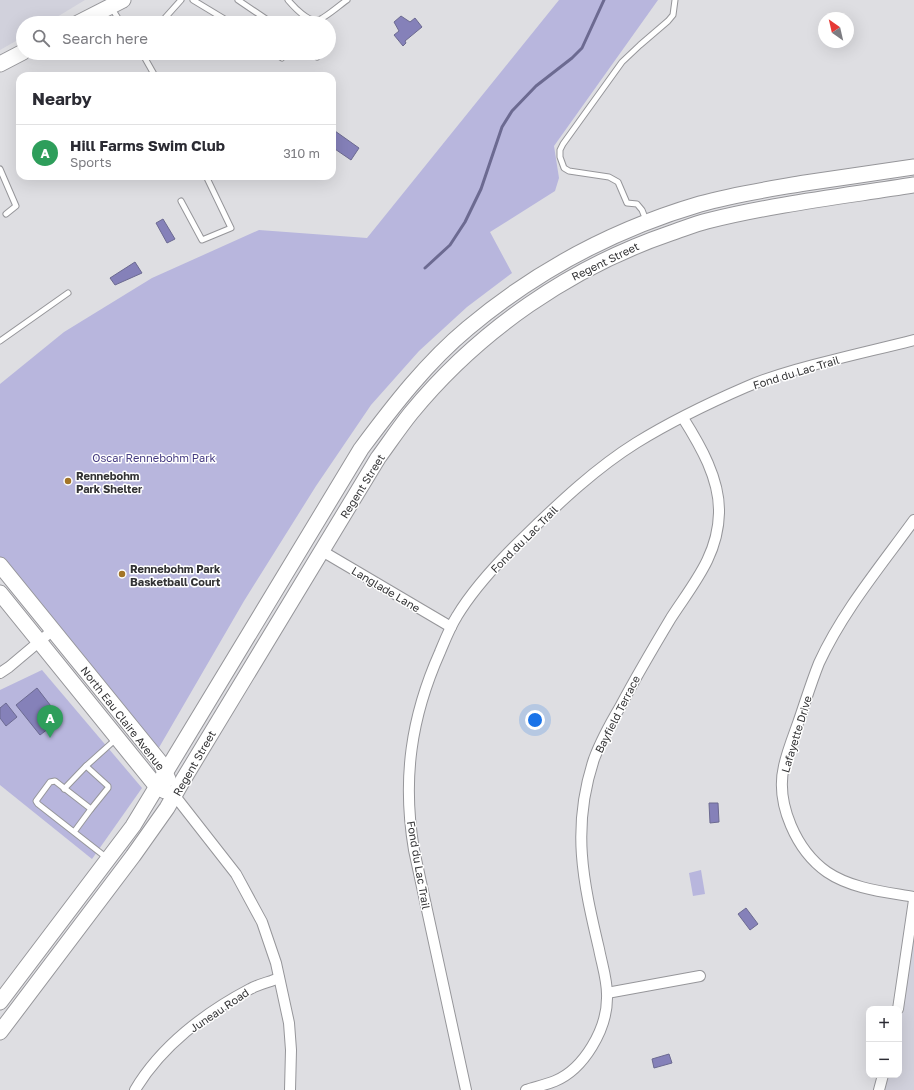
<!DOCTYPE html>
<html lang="en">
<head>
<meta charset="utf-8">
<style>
  :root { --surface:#fff; --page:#f7f7f7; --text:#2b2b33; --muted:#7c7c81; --line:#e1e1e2; --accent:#b45309 }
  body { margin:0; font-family:"Golos Text",sans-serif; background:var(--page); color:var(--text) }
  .controls { position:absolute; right:12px; bottom:12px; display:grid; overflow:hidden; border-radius:8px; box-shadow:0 4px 16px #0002 }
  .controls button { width:36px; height:36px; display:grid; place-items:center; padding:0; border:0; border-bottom:1px solid var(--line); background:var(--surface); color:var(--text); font:20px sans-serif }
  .compass { position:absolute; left:818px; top:12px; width:36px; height:36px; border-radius:50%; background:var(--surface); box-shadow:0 4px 16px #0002; rotate:326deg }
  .you { position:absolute; left:535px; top:720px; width:14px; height:14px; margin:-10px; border:3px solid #fff; border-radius:50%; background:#1a73e8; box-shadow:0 0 0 6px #1a73e833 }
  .badge { display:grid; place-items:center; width:26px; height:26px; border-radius:50%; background:var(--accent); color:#fff; font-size:13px; font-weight:700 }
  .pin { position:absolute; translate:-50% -33px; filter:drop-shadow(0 1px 2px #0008) }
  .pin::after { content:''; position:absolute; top:21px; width:14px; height:12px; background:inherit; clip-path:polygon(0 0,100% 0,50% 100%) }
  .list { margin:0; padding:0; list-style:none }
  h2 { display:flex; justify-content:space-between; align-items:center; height:52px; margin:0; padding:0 16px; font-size:17px }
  h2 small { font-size:13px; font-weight:400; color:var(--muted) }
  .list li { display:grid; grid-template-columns:26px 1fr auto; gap:12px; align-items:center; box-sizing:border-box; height:56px; padding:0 16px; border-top:1px solid var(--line) }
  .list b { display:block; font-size:15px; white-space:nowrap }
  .list p { margin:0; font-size:13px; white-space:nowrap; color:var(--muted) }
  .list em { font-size:13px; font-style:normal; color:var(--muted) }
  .icon { flex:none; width:22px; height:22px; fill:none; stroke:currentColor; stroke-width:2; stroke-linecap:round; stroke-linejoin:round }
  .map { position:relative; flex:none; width:914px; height:1090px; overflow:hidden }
  .search { position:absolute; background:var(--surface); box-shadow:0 4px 16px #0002; left:16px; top:16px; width:320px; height:44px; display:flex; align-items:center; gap:10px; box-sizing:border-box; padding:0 14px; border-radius:22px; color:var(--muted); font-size:15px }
  .panel { position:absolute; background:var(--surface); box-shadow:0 4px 16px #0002; left:16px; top:72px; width:320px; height:108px; border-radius:12px }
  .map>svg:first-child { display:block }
  .built { fill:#d1d1dc }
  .green { fill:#b8b6dd }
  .water { fill:#8581b9; stroke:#6c6a91 }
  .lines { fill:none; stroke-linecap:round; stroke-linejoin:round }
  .stream { stroke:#6c6a91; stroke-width:3 }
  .lane-casing { stroke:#96969a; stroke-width:7 }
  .street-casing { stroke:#96969a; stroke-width:12 }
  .secondary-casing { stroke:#96969a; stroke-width:17 }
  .lane { stroke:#fff; stroke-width:5 }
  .street { stroke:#fff; stroke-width:10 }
  .secondary { stroke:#fff; stroke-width:15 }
  .poi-dot { fill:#a37527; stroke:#fff; stroke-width:1.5 }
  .labels { text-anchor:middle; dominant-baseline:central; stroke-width:3; stroke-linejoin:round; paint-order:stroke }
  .street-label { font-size:11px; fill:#333335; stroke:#fff }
  .park-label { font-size:11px; fill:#463c82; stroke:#fff }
  .poi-label { font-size:11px; font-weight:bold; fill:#333335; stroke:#fff; text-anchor:start }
</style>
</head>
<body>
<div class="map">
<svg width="914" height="1090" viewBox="0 0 914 1090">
  <rect width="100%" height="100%" fill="#dedee2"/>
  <g class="built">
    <path d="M0 0H85L47 23H23V37L0 50Z"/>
    <path d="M914 900V1090H879L883 1075H899V1009Z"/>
  </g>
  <g class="green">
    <path d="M559 0H658L554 146 559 178 555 191 490 232 512 273 467 307 419 351 371 405 316 486 244 601 157 751 0 557V384L64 332 152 278 259 230 367 238Z"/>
    <path d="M42 670 142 788 92 859 0 785V690Z"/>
    <path d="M701 870 705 894 693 896 689 873Z"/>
  </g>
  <g class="water">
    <path d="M401 16 410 22 415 18 422 27 405 41 406 43 403 46 394 35 399 31 394 22Z"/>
    <path d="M335 131 359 148 351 160 332 147V136Z"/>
    <path d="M163 219 175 239 167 243 156 223Z"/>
    <path d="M135 262 142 273 115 285 110 278Z"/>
    <path d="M37 688 61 719 40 735 16 705Z"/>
    <path d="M6 703 17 717 6 726 0 718V708Z"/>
    <path d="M709 803H718L719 822 710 823Z"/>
    <path d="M746 908 758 924 750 930 738 914Z"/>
    <path d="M669 1054 672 1063 654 1068 652 1059Z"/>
  </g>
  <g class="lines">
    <path class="stream" d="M425 268 450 245 465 222 481 189 502 127 512 111 536 86 572 58 582 48 604 0"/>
    <g class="lane-casing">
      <g id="lane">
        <path d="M193 0 231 23"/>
        <path d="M238 0 272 23"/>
        <path d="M288 0C294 7 309 23 318 20 324 19 341 4 347 0"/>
        <path d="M111 7 121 23"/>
        <path d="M156 23 164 19 181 0"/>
        <path d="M142 53 155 76"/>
        <path d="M274 53 282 58"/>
        <path d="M312 53 317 57"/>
        <path d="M0 169 16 206 6 214"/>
        <path d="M181 201 202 240 231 228 206 176"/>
        <path d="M646 220 642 210 637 204 627 203 618 182 609 177 569 171 564 168 560 157V150L563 144 622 62 640 45 668 21 673 15 675 0"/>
        <path d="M0 341 68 293"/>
        <path d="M86 766 116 739"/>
        <path d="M64 789 86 766 108 786V788L91 809"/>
        <path d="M74 832 91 809 55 781 50 782 36 801 38 804 107 858"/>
      </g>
    </g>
    <g class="street-casing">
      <g id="street">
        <path d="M914 520C880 567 843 611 819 663 811 683 805 703 798 723 793 737 787 752 784 766 775 804 797 851 827 872 852 889 886 892 914 897"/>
        <path d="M322 551 451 627"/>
        <path d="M0 673 9 667 53 630"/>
        <path d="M175 796 236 874 262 922 276 963 289 1023 291 1050 290 1090"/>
        <path d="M607 993 700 976"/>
        <path d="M898 1009 914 900"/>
        <path d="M135 1090C161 1046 206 1012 250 989 259 984 270 982 279 978"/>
        <path d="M466 1090 414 850C402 779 411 717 440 652 445 640 450 627 457 616 475 586 501 559 526 535 560 502 596 468 636 443 670 422 709 403 746 387 773 375 804 367 833 360 860 353 887 347 914 340"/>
        <path d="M526 1090C535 1087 545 1085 555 1081 584 1069 607 1029 607 998 608 982 602 965 599 949 583 881 571 828 594 759 601 740 610 724 620 707 636 677 653 648 671 618 693 584 718 556 719 513 720 479 700 445 683 418"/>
        <path d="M879 1090 883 1075"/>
      </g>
    </g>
    <g class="secondary-casing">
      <g id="secondary">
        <path d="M78 23 123 0"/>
        <path d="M0 64 23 52"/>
        <path d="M0 565 160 762 168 779"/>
        <path d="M0 593 157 787 165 791"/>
        <path d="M0 1002 133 826 361 449C393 406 427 362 468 328 536 271 615 229 700 204 735 194 770 189 805 183 841 178 878 172 914 167"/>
        <path d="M0 1032 133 856 167 808 183 780 378 458C389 443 399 428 411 413 479 330 571 267 671 233 683 229 695 224 707 221 775 204 845 196 914 185"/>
      </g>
    </g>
    <use href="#lane" class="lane"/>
    <use href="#street" class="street"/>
    <use href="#secondary" class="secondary"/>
  </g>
  <g class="poi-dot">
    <circle cx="68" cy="481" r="4"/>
    <circle cx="122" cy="574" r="4"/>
  </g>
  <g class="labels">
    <g class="street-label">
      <text transform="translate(605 261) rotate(-26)">Regent Street</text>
      <text transform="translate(796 372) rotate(-17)">Fond du Lac Trail</text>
      <text transform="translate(362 486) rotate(-58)">Regent Street</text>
      <text transform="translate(524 539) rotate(-45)">Fond du Lac Trail</text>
      <text transform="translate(386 589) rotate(31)">Langlade Lane</text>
      <text transform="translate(617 714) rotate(-63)">Bayfield Terrace</text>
      <text transform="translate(123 718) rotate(52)">North Eau Claire Avenue</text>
      <text transform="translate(796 734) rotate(-73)">Lafayette Drive</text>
      <text transform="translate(194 763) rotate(-60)">Regent Street</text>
      <text transform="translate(419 865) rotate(80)">Fond du Lac Trail</text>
      <text transform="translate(219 1010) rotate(-34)">Juneau Road</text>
    </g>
    <g class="park-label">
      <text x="154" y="457">Oscar Rennebohm Park</text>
    </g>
    <g class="poi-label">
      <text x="76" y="475">Rennebohm<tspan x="76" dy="13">Park Shelter</tspan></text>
      <text x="130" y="568">Rennebohm Park<tspan x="130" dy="13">Basketball Court</tspan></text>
    </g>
  </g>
</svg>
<div class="controls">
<button>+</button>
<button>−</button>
</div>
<svg class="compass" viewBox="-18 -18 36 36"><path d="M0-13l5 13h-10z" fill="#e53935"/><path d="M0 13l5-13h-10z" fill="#7c7c81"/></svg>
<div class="you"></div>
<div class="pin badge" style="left:50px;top:738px;background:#2e9e5b">A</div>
<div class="search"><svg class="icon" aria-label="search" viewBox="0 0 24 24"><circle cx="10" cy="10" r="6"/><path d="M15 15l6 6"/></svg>Search here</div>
<section class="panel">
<h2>Nearby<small></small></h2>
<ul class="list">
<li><span class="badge" style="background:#2e9e5b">A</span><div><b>Hill Farms Swim Club</b><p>Sports</p></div><em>310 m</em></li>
</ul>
</section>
</div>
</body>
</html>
